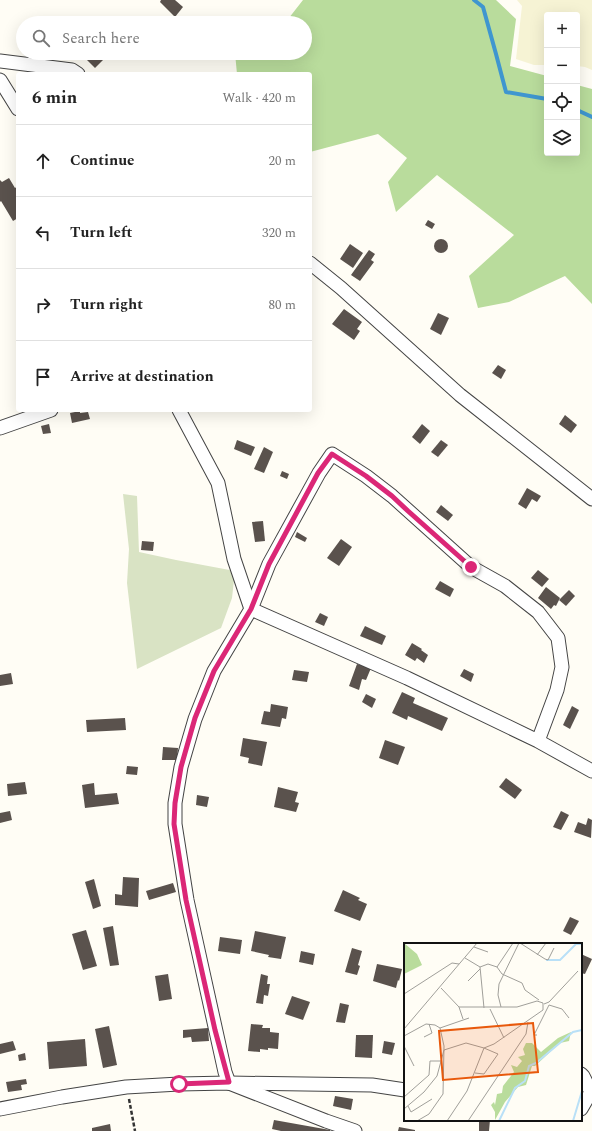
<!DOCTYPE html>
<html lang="en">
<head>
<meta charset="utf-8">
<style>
  :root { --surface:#fff; --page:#f6f6f6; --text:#222; --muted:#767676; --line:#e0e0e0 }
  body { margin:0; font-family:Spectral,serif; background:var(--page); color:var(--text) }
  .controls { position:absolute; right:12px; top:12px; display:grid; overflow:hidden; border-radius:4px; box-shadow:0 4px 16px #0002 }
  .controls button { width:36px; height:36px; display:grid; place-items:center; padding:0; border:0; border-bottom:1px solid var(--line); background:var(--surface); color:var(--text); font:20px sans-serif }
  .stop { position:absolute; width:12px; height:12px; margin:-9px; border:3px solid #db2777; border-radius:50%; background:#fff }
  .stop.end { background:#db2777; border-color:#fff; box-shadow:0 1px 4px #0008 }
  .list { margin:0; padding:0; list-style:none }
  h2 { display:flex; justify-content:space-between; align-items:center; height:52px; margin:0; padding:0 16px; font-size:17px }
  h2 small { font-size:13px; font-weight:400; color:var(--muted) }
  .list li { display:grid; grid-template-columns:26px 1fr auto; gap:12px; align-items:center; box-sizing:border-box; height:72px; padding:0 16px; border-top:1px solid var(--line) }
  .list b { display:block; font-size:15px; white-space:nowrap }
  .list em { font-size:13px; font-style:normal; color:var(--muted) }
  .icon { flex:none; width:22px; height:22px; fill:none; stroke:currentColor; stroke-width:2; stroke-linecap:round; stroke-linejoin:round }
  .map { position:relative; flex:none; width:592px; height:1131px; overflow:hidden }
  .search { position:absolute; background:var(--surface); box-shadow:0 4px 16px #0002; left:16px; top:16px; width:296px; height:44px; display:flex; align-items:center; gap:10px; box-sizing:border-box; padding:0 14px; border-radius:22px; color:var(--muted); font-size:15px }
  .panel { position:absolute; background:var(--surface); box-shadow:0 4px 16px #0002; left:16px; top:72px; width:296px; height:340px; border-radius:4px }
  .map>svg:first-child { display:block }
  .farmland { fill:#f6f3d4 }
  .forest { fill:#b9dc9c }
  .cemetery { fill:#d9e3c4 }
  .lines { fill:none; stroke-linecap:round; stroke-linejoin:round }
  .stream { stroke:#3f96cf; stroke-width:4 }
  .building { fill:#5a524d }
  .street-casing { stroke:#444; stroke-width:15 }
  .path { stroke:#333; stroke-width:2.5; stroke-dasharray:4 2; stroke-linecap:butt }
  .street { stroke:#fff; stroke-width:13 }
  .route { stroke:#db2777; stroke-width:5 }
  .inset-river { fill:none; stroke:#b9e0f7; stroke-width:2 }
  .inset-road { fill:none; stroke:#a09f9a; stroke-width:1 }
  .view { fill:#e8590c; fill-opacity:0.15; stroke:#e8590c; stroke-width:2 }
  .inset-edge { fill:none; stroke:#111; stroke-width:2 }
</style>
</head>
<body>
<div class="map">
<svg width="592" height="1131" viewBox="0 0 592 1131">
  <rect width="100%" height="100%" fill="#fffdf5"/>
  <path class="farmland" d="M517 0H592V70L585 67 577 66V15H547V65H534L516 59 522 6Z"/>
  <path class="forest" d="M303 0H496L516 19 510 66 547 76V153H577V85L592 89V304L565 276 509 302 478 308 469 276 514 235 437 175 396 212 388 182 407 158 378 134 310 152V74H237L235 53H305V23H285Z"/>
  <path class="cemetery" d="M123 494 137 496 139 552 176 560 235 571 232 598 221 628 137 669 127 583 129 549Z"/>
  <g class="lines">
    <g class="stream">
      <path d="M474 0 483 7 496 54 506 92 547 99"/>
      <path d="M577 110 592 117"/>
    </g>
  </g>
  <g class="building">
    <path d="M161 0H175L183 7 175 17 160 2Z"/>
    <path d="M80 53H110L95 68Z"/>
    <path d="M9 178 15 188 18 186V218L13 221 1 201 0 202V180L2 182Z"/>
    <path d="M428 220 435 224 432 229 425 225Z"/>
    <circle cx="441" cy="246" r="7"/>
    <path d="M350 244 363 253 353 268 340 259Z"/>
    <path d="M369 250 375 254 371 260 374 262 360 281 351 275Z"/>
    <path d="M344 309 362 322 357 329 360 331 354 340 332 324Z"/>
    <path d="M438 313 449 318 441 335 430 329Z"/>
    <path d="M498 365 506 370 501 379 492 373Z"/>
    <path d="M80 411V413L88 412 90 419 72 423 70 413Z"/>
    <path d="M565 415 577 425 571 433 559 424Z"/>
    <path d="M49 424 51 433 43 434 41 426Z"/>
    <path d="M422 424 430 431 420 444 412 437Z"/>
    <path d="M237 440 255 447 251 456 234 449Z"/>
    <path d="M441 440 448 445 438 457 431 452Z"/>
    <path d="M264 447 273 452 264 473 254 469Z"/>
    <path d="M282 471 289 474 287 479 280 476Z"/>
    <path d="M527 488 541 496 537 502 532 499 526 509 518 504Z"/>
    <path d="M441 505 453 515 448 521 436 512Z"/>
    <path d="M263 521 265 541 255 542 252 522Z"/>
    <path d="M297 532 307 538 305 542 295 537Z"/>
    <path d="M341 539 352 547 339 566 327 558Z"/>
    <path d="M142 541 154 542 153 551 141 550Z"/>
    <path d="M538 570 549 579 542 587 531 578Z"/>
    <path d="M440 581 454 589 450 597 435 589Z"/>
    <path d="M546 587 560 598 556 606 554 605 551 609 538 598Z"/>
    <path d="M569 590 575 596 566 606 559 600Z"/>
    <path d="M320 613 328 617 324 626 315 622Z"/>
    <path d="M365 626 386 636 382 645 360 636Z"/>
    <path d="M412 643 422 649 421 650 428 655 424 663 417 658 415 661 405 655Z"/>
    <path d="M357 664 371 668 366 680 362 679 359 690 349 686Z"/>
    <path d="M464 669 474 674 471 682 460 676Z"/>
    <path d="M294 670 309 672 307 682 292 680Z"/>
    <path d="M11 673 13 684 0 686V675Z"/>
    <path d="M402 692 415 698 413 703 448 718 442 731 408 716 407 720 392 713Z"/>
    <path d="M366 694 376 699 372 708 362 702Z"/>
    <path d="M271 704 288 707 286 719 282 718 280 727 261 724 264 711 270 712Z"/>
    <path d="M572 706 579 710 570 729 563 725Z"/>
    <path d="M125 718 126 730 87 732 86 720Z"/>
    <path d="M243 738 267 742 262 766 248 763 249 758 240 756Z"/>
    <path d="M385 740 405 747 398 765 379 758Z"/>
    <path d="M163 747 178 748 177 760H162Z"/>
    <path d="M127 766 138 767 137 775 126 774Z"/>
    <path d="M506 778 522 790 515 799 499 787Z"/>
    <path d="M25 782 27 794 8 796 7 784Z"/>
    <path d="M94 783 95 795 117 793 119 804 85 808 82 785Z"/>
    <path d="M278 787 298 792 295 802 299 803 296 812 274 807Z"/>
    <path d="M197 795 209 797 207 807 196 805Z"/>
    <path d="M10 811 12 820 0 823V813Z"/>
    <path d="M561 811 569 815 561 830 553 827Z"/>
    <path d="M588 818 592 820 591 838 574 832 578 822 586 825Z"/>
    <path d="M123 877 139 878 138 907 115 905V894L122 895Z"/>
    <path d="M94 879 101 906 93 909 85 882Z"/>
    <path d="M173 883 176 892 149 900 146 891Z"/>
    <path d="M343 890 360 898 358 900 367 904 360 921 334 911Z"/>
    <path d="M570 917 579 921 571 935 563 931Z"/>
    <path d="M113 926 119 965 110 966 103 928Z"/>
    <path d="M86 930 97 966 83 970 72 934Z"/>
    <path d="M255 931 286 937 281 959 268 957 269 955 251 951Z"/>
    <path d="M220 937 242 940 240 954 218 951Z"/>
    <path d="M352 948 362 951 358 965 360 966 357 975 345 972Z"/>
    <path d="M301 951 315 954 313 965 299 962Z"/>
    <path d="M581 954 592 959 585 974 581 973Z"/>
    <path d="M377 964 402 969 399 981 398 980 396 988 373 981Z"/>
    <path d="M168 974 172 999 159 1001 155 976Z"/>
    <path d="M261 974 268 976 267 984H270L268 996 264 995 263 1004 256 1003Z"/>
    <path d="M292 996 310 1002 303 1020 285 1014Z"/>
    <path d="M340 1003 349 1005 345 1023 336 1022Z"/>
    <path d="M251 1024 263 1025 262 1028H270V1032L279 1033 278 1049 268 1048V1050L260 1049V1052L248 1051Z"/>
    <path d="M109 1026 117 1065 103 1068 95 1029Z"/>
    <path d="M208 1028 209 1041 192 1042 191 1037 183 1038V1030Z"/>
    <path d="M356 1035H373L372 1058 355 1057Z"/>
    <path d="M85 1039 87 1066 49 1069 47 1042Z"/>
    <path d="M13 1041 16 1050 0 1054V1044Z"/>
    <path d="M384 1041 395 1043 392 1055 382 1053Z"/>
    <path d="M25 1053 26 1060 19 1061 18 1055Z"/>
    <path d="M26 1079 27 1084 21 1085 22 1090 8 1092 6 1082Z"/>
    <path d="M335 1096 353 1099 351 1110 333 1106Z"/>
    <path d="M274 1120 330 1130V1131H281L272 1129Z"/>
    <path d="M479 1120H490L489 1131H479Z"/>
    <path d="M110 1124 111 1131H92V1128Z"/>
    <path d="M399 1127 415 1130V1131H398Z"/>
  </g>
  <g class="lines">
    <g class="street-casing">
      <g id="street">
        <path d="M0 61 72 70 78 74"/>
        <path d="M0 80 18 109"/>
        <path d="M310 263 341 288 460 395 592 499"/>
        <path d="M179 410 218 483 234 559 251 609 214 671 195 719 181 767 175 803V824L187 900 225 1072 229 1083 326 1121 355 1131"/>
        <path d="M0 428 51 410"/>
        <path d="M538 741 557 690 562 667 558 638 538 612 505 586 471 567 392 496 366 476 332 454 319 473 269 564 251 609 407 678 538 741 592 771"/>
        <path d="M581 1074 583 1076 591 1092 581 1109"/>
        <path d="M0 1109 62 1097 126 1087 179 1084 229 1083 372 1085 405 1090"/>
      </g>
    </g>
    <path class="path" d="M129 1099 135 1131"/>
    <use href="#street" class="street"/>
  </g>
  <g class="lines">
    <path class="route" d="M179 1084 229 1082 215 1030 186 900 174 824 175 803 181 767 195 718 214 671 251 609 269 564 318 473 332 454 366 476 392 496 408 511 471 567"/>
  </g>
  <g transform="translate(404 943)">
    <rect width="178" height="178" fill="#fffdf5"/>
    <path d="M0 0 13 11 18 22 0 31ZM167 89 165 98 156 100 131 123H128L122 142 114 144 101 159 91 177V169L87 162 90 159 91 162 93 151 98 150 99 143 110 129 107 122 113 124 118 118 114 114 121 112 119 106 122 100H128L137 109 154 95Z" fill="#b9dc9c"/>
    <path class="inset-river" d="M142 17H156L172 1H178M95 178 111 145 121 138 125 123 132 120 169 89 178 87M169 178 178 148"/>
    <path class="inset-road" d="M116 0 141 16 144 17 150 5M70 4 84 9M133 12 142 0M61 15 76 24 80 65M76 24 84 21 93 24 98 31 118 40 121 47 135 57M93 24 109 0M64 38 76 26M37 45 55 64 59 76M0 51 48 20 55 21M140 61 145 59 174 28M145 62 158 66 165 75M55 64H97M86 66 100 95M36 85 65 75M0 86 73 0M133 92H130L145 62M0 93 22 81 31 82 36 85 40 103 39 151 25 171 13 178M20 94 28 90 25 81M0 103 10 123M0 154 25 132 26 118H37M4 163 7 169 28 156M0 166 20 149 33 133 40 107 62 100 80 105 90 101 139 67V60L133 58 113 64H97L94 52 95 41 115 0M43 178 63 148 80 105 94 111 80 131 71 130M64 178 122 91 124 79"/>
    <path class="view" d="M129 80 134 129 39 137 35 88Z"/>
    <rect width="178" height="178" class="inset-edge"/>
  </g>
</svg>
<div class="controls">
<button>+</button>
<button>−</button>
<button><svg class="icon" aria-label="locate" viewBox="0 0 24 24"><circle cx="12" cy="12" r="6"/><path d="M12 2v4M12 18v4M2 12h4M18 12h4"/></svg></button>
<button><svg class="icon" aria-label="layers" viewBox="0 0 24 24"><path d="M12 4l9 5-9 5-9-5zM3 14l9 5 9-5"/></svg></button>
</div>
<div class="stop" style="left:179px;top:1084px"></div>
<div class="stop end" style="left:471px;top:567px"></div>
<div class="search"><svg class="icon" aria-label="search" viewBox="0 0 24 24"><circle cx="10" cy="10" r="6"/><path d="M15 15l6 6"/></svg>Search here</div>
<section class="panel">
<h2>6 min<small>Walk · 420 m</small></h2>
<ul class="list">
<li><svg class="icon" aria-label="ahead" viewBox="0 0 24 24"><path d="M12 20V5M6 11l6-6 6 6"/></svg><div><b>Continue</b></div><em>20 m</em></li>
<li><svg class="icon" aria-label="left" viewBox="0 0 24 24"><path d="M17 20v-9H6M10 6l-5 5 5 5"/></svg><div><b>Turn left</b></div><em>320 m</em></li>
<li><svg class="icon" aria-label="right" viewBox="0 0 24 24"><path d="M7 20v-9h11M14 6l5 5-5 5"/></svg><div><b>Turn right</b></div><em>80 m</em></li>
<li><svg class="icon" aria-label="arrive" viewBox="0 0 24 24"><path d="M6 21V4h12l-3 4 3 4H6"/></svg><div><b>Arrive at destination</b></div></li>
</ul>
</section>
</div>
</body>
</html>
